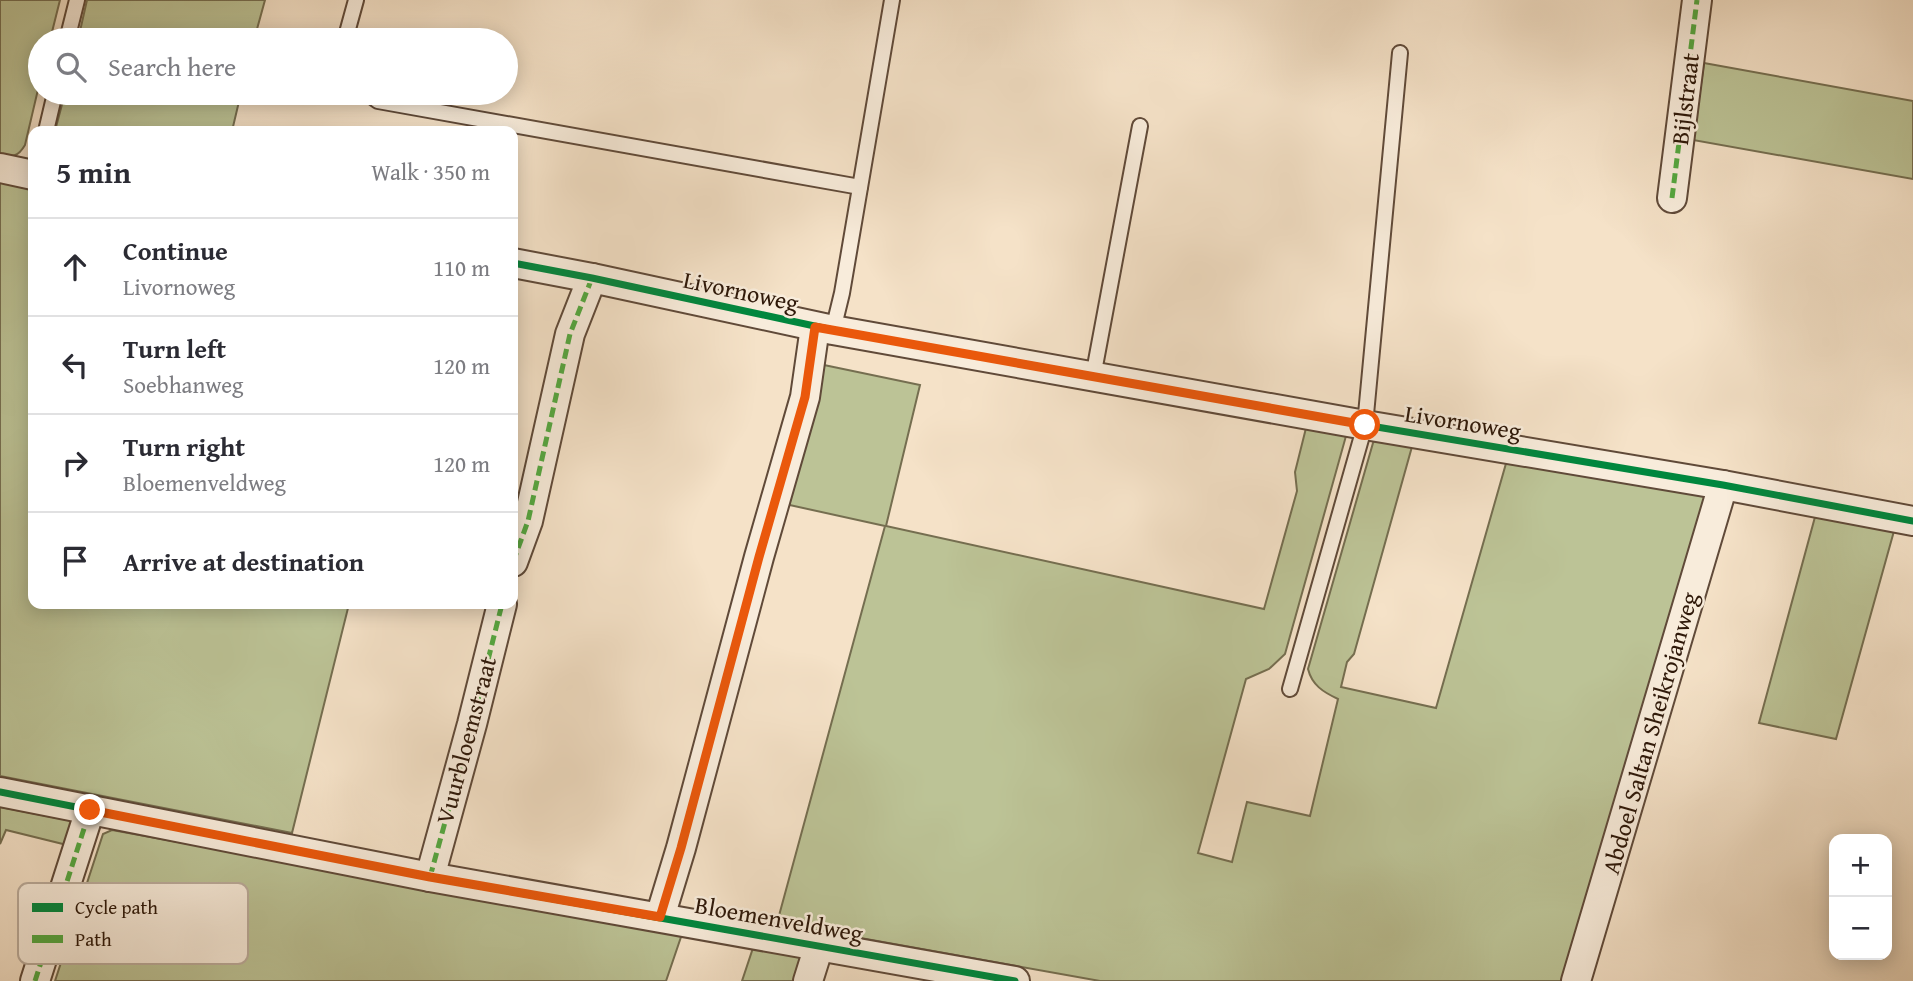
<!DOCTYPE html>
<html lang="en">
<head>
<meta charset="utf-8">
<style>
  :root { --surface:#fff; --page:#f7f7f7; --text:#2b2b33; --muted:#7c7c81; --line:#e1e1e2 }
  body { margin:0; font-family:"Gentium Book Plus",serif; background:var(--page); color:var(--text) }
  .controls { position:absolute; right:21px; bottom:21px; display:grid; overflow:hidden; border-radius:14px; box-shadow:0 4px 18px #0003 }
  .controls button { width:63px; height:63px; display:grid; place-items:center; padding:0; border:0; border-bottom:2px solid var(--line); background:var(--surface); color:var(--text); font:35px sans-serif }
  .stop { position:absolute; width:21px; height:21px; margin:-16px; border:5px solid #ea580c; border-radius:50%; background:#fff }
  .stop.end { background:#ea580c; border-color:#fff; box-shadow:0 2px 7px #0008 }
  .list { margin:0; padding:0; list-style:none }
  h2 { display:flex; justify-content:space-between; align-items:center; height:91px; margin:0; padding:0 28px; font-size:30px }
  h2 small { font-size:23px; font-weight:400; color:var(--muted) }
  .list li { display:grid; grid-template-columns:46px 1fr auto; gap:21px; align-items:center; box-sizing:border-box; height:98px; padding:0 28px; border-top:2px solid var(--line) }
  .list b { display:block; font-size:26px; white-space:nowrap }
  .list p { margin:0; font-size:23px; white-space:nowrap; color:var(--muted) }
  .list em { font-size:23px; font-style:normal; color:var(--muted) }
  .icon { flex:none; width:38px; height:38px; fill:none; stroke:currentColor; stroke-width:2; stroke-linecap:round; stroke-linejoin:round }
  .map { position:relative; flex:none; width:1913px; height:981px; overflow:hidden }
  .search { position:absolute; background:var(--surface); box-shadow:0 4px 18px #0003; left:28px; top:28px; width:490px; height:77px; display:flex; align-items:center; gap:18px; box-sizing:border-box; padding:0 24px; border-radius:38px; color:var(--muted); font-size:26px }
  .panel { position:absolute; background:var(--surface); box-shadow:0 4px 18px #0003; left:28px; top:126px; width:490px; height:483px; border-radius:14px }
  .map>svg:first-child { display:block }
  .green { fill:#bcc396; stroke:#756e50; stroke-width:2 }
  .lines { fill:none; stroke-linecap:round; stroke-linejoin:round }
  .service-casing { stroke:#604a39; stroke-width:18 }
  .minor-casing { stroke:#604a39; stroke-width:32 }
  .service { stroke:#f8ecdb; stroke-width:14 }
  .minor { stroke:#f8ecdb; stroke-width:28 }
  .quiet { stroke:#54a941; stroke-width:5; stroke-dasharray:10 5; stroke-linecap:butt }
  .cycleway-casing { stroke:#f8ecdb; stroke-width:11 }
  .cycleway { stroke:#00873e; stroke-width:7 }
  .route { stroke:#ea580c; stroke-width:9 }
  .labels { text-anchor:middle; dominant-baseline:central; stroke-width:5; stroke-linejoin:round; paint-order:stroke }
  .street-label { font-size:24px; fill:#2e1809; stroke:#f8ecdb }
  .key { fill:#f8ecdb; stroke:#bbac9c; stroke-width:2 }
  .key-label { font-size:19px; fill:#2e1809 }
</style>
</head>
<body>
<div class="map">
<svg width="1913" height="981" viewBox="0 0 1913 981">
  <rect width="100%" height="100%" fill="#f5e2c8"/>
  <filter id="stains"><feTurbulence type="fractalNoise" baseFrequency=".00286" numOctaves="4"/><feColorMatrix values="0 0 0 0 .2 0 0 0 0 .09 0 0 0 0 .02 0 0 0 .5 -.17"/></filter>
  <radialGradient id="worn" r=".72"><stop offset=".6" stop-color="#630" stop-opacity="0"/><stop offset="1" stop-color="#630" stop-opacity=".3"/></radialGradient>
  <g class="green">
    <path d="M0 0H60L50 40H40V81L25 145C18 157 13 157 0 155Z"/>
    <path d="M87 0H265L254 40H78Z"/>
    <path d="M1704 63 1913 101V179L1693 140Z"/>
    <path d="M65 93H241L232 131H55Z"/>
    <path d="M0 180 33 187V604H349L292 833 0 776Z"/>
    <path d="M824 365 920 385 886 526 1264 609 1297 491 1295 472 1307 424 1346 436 1285 654 1269 669 1246 679 1198 853 1232 862 1247 802 1310 816 1338 699C1323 692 1312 685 1308 669L1373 443 1376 439 1413 443 1354 654 1347 662 1341 687 1436 708 1507 460 1703 493 1707 501 1567 981H1100L777 923 885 526 785 504Z"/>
    <path d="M1815 517 1894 531 1836 739 1759 723Z"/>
    <path d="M0 807 78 822 71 846 6 830 0 844Z"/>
    <path d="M112 830 682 934 666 981H55L103 834Z"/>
    <path d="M754 945 810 956 802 981H742Z"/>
  </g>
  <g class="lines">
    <g class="service-casing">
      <g id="service">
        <path d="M67 40 77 0"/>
        <path d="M345 40 356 0"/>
        <path d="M367 93 378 101 860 187"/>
        <path d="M46 131 55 93"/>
        <path d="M833 330 842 293 892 0"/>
        <path d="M1093 377 1140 126"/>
        <path d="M1290 689 1365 425 1400 53"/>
      </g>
    </g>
    <g class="minor-casing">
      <g id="minor">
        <path d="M0 168 33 175"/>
        <path d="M1672 198 1697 0"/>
        <path d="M513 263 592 278 833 330 1365 425 1723 485 1913 521"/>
        <path d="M513 562 528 521 570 334 592 278"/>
        <path d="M0 792 430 877 1015 981"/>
        <path d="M430 877 472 724 502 604"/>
        <path d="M660 917 681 848 759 557 805 397 815 327"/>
        <path d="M35 981 90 810"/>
        <path d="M808 981 819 946"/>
        <path d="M1576 981 1723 485"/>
      </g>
    </g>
    <use href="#service" class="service"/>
    <use href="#minor" class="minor"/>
    <g class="quiet">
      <path d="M1672 198 1697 0"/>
      <path d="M513 562 528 521 570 334 592 278"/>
      <path d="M430 877 472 724 502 604"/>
      <path d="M660 917 681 848 759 557 805 397 815 327"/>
      <path d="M35 981 90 810"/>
    </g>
    <g class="cycleway-casing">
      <g id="cycleway">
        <path d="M513 263 592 278 833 330 1365 425 1723 485 1913 521"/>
        <path d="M0 792 430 877 1015 981"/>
      </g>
    </g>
    <use href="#cycleway" class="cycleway"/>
  </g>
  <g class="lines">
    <path class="route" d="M90 810 430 877 660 917 681 848 759 557 805 397 815 327 1365 425"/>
  </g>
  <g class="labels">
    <g class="street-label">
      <text transform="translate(1685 99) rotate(-83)">Bijlstraat</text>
      <text transform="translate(741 291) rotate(12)">Livornoweg</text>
      <text transform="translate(1463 422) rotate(9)">Livornoweg</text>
      <text transform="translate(1650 733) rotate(-74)">Abdoel Saltan Sheikrojanweg</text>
      <text transform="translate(466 740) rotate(-75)">Vuurbloemstraat</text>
      <text transform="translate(779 919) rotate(10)">Bloemenveldweg</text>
    </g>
  </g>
  <rect x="18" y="883" width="230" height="81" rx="10" class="key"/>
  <rect x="32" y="903" width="31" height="9" fill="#00873e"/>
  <rect x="32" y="935" width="31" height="8" fill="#54a941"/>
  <g class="key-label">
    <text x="75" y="914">Cycle path</text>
    <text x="75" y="946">Path</text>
  </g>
  <rect width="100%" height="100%" filter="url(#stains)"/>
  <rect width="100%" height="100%" fill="url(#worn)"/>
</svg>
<div class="controls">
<button>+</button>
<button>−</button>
</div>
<div class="stop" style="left:1365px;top:425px"></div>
<div class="stop end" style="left:90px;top:810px"></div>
<div class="search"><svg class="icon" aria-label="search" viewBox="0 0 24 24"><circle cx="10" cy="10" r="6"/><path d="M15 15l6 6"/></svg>Search here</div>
<section class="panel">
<h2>5 min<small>Walk · 350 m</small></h2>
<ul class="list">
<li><svg class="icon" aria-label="ahead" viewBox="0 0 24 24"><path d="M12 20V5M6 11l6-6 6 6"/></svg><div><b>Continue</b><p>Livornoweg</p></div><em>110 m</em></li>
<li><svg class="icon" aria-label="left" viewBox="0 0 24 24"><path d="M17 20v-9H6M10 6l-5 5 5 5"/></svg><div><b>Turn left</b><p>Soebhanweg</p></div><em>120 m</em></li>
<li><svg class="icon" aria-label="right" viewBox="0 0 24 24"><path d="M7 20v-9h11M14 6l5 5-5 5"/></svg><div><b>Turn right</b><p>Bloemenveldweg</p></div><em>120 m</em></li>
<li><svg class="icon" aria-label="arrive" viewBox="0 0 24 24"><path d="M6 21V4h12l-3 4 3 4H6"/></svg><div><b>Arrive at destination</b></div></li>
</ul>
</section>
</div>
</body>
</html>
